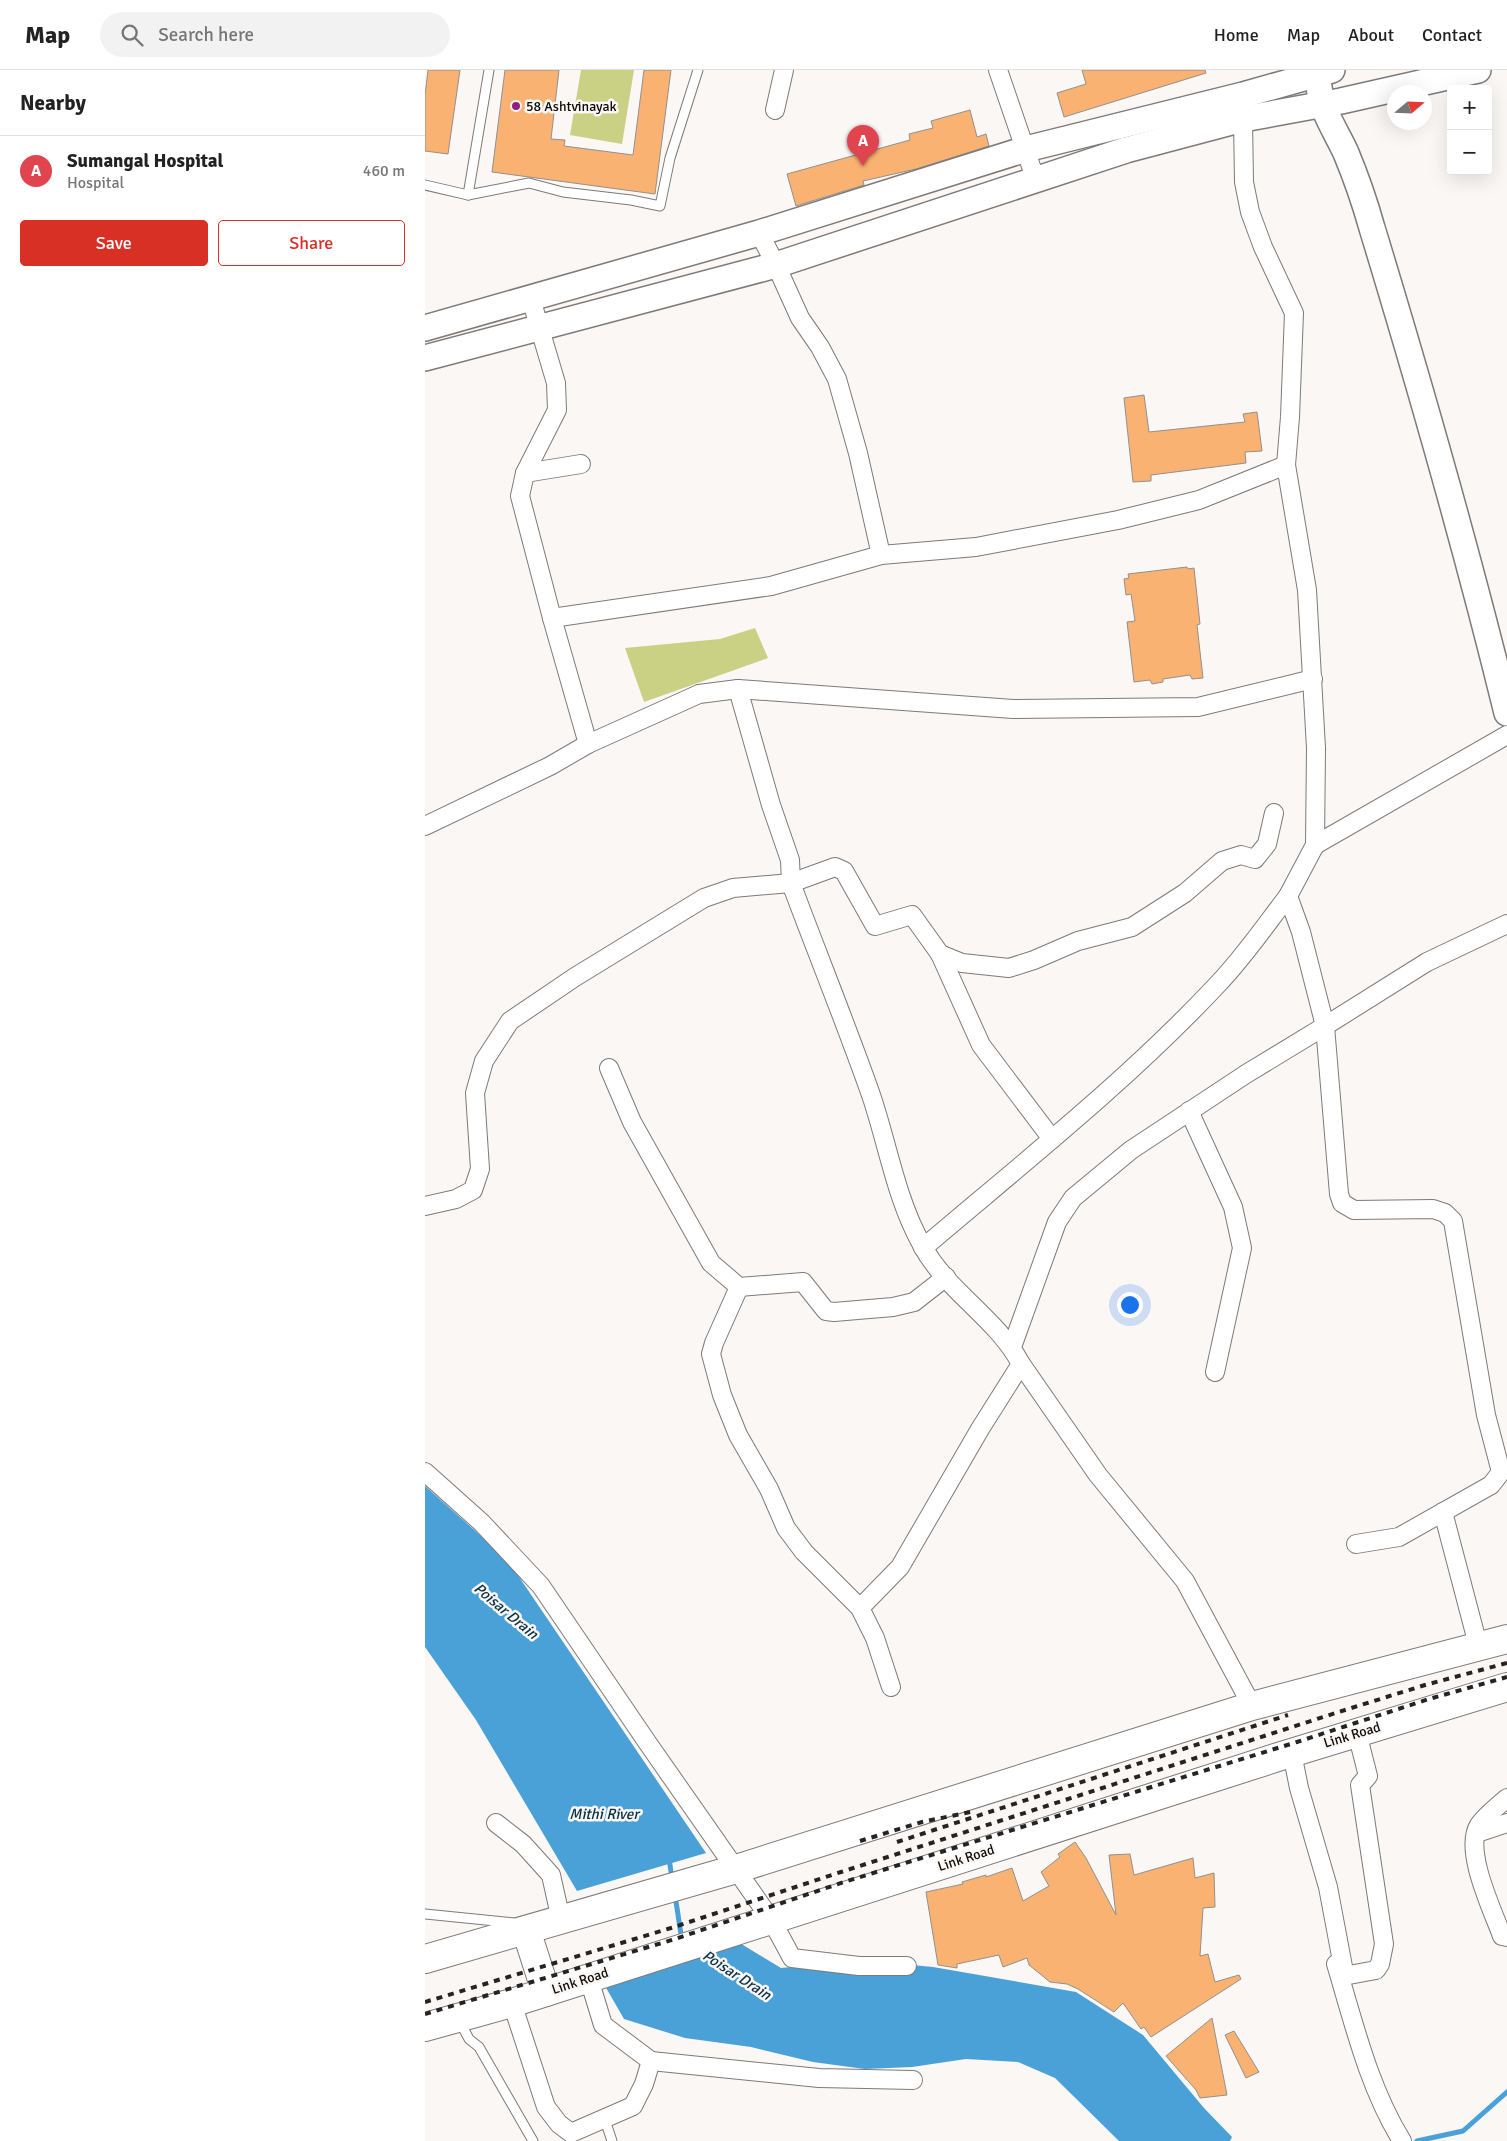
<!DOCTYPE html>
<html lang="en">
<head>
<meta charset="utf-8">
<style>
  :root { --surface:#fff; --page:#f2f2f2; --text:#222; --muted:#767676; --line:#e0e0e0; --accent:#d93025 }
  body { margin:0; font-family:Signika,sans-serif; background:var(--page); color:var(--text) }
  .controls { position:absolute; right:15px; top:15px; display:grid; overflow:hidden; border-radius:5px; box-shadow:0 5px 20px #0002 }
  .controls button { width:45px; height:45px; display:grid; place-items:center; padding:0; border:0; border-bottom:1px solid var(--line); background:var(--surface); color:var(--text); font:25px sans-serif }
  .compass { position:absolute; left:962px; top:15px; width:45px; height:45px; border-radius:50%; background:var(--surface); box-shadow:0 5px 20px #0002; rotate:71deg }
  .you { position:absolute; left:704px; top:1234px; width:18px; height:18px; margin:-12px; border:4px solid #fff; border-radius:50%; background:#1a73e8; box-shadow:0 0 0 8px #1a73e833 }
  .badge { display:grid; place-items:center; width:32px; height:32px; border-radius:50%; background:var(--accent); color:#fff; font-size:16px; font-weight:700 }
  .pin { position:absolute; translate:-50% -41px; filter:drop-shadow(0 1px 2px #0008) }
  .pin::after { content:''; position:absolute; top:26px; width:18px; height:15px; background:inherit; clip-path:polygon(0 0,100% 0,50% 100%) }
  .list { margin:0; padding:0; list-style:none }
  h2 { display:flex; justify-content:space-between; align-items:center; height:65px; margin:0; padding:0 20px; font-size:21px }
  h2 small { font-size:16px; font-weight:400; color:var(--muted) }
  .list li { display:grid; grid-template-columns:32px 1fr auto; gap:15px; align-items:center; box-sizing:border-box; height:70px; padding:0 20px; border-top:1px solid var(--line) }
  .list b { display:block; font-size:19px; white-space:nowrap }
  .list p { margin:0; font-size:16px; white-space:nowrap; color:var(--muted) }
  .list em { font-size:16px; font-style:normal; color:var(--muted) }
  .actions { display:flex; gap:10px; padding:15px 20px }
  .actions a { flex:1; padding:11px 0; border:1px solid var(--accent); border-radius:5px; text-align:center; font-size:18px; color:var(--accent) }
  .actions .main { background:var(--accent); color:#fff }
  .icon { flex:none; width:28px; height:28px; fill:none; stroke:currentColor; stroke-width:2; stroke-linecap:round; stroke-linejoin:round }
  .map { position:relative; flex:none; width:1082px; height:2071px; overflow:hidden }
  header { display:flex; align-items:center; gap:30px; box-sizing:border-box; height:70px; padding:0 25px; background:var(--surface); border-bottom:1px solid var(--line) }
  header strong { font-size:24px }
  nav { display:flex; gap:28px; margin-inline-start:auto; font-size:18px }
  .search { width:350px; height:45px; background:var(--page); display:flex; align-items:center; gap:12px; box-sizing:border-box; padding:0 18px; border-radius:28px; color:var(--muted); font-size:19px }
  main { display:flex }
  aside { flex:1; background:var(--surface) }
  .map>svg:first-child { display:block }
  .green { fill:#cad185 }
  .water { fill:#4aa1d8 }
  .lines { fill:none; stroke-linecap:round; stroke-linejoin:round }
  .stream { stroke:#4aa1d8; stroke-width:5 }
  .building { fill:#fab272; stroke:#92908e }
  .lane-casing { stroke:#7d7a78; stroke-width:11 }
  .street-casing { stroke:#7d7a78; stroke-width:20 }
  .secondary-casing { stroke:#7d7a78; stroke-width:28 }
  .primary-casing { stroke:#7d7a78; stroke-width:30 }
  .lane { stroke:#fff; stroke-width:9 }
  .street { stroke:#fff; stroke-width:18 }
  .secondary { stroke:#fff; stroke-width:25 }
  .primary { stroke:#fff; stroke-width:28 }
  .rail { stroke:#252423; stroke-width:4; stroke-dasharray:6 6; stroke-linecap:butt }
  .poi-dot { fill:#921f7e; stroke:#faf7f5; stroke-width:2 }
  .labels { text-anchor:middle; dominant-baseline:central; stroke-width:5; stroke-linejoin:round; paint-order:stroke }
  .poi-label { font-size:14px; fill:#0c0b0a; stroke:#faf7f5; text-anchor:start }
  .street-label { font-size:14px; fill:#0c0b0a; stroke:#faf7f5 }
  .water-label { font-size:15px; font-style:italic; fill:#082f45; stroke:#faf7f5 }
</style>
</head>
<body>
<header>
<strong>Map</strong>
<div class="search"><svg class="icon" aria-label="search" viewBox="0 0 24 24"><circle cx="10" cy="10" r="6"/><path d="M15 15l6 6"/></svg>Search here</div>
<nav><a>Home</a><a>Map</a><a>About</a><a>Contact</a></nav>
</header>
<main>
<aside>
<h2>Nearby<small></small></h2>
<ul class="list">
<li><span class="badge" style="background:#e0444e">A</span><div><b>Sumangal Hospital</b><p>Hospital</p></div><em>460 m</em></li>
</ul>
<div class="actions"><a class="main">Save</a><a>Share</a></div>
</aside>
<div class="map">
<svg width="1082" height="2071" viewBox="0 0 1082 2071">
  <rect width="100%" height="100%" fill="#faf7f5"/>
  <g class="green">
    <path d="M156 0H209L197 74 145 65Z"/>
    <path d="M330 558 343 588 219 632 200 578 295 569Z"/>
  </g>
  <g class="water">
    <path d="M0 1416 56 1466 90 1501 281 1783 152 1821 51 1650 0 1577Z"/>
    <path d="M313 1872 356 1898 435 1890 508 1897 651 1922 718 1965 779 2038 807 2067 805 2071H694L630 2008 593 1992 541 1989 487 1997 440 1999 388 1992 326 1977 260 1968 199 1949 176 1909Z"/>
  </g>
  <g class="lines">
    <g class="stream">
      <path d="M244 1788 247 1809"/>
      <path d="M250 1825 257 1871"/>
      <path d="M992 2071 1038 2061 1082 2022"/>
    </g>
  </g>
  <g class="building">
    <path d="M3 0H35L23 84 0 81V25Z"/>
    <path d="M80 0H134L126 69 140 70 139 76 208 85 219 0H246L230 124 67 102Z"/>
    <path d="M657 0H780L781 3 639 47 632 23 661 14Z"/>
    <path d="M545 40 552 67 561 64 564 76 491 99 438 111 439 115 371 136 362 104 485 70 484 64 508 58 506 51Z"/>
    <path d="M719 325 724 362 820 352 818 344 832 342 837 381 820 382 821 393 726 405V411L708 412 699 328Z"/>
    <path d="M762 497 763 499 769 498 775 554 772 555 778 608 767 609 765 605 738 609V612L727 614 725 610 709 612 702 552 710 551 706 524 701 525 699 509 704 508 703 504Z"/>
    <path d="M650 1772 661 1788 691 1845 684 1785 705 1784 709 1805 768 1788 770 1808 789 1803 790 1837 778 1838 775 1886 783 1884 790 1912 814 1905 816 1909 726 1967 719 1957 716 1959 698 1933 689 1942 653 1919 642 1914 625 1912 604 1895 602 1888 578 1897 574 1885 532 1894V1898L513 1895 501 1822 538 1814 537 1812 561 1805V1807L587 1798 598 1831 624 1816 616 1802 635 1787 633 1784Z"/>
    <path d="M787 1948 802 2025 775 2028 771 2020 741 1986Z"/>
    <path d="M809 1961 834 2002 821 2008 800 1965Z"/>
  </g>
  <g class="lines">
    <g class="lane-casing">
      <g id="lane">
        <path d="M0 115 43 125 104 113 138 122 206 130 235 136 245 88 273 0"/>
        <path d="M43 125 64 0"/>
        <path d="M0 1844 89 1853"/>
        <path d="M34 1950 44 1969 54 1977 108 2071"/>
        <path d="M180 2050 187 2071"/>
      </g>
    </g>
    <g class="street-casing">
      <g id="street">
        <path d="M573 0 610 108"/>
        <path d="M350 40 359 0"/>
        <path d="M818 49 819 112 825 142 838 177 869 243 865 347 861 395 882 520 891 678 890 775 1082 665"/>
        <path d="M334 163 351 195 375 248 395 277 412 309 433 383 456 485"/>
        <path d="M106 229 131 313 132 340 100 403 95 426 127 548 346 516 456 485 551 477 693 450 774 430 861 395"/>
        <path d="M100 403 156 394"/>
        <path d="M127 548 163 674"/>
        <path d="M313 619 588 639 773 637 888 609"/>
        <path d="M0 756 125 696 163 674 274 624 313 619 346 735 365 790 366 813C392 883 421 954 446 1025 463 1075 471 1129 497 1175 521 1221 572 1248 596 1294L673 1405 760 1511 827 1636"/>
        <path d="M890 775 863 826 876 862 900 956 1002 892 1082 854"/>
        <path d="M515 884 556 975 627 1069"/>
        <path d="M184 998 207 1052 286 1193 314 1217 378 1212 401 1241 409 1242 468 1237 489 1232 521 1207"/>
        <path d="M764 1041 808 1137 817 1178 790 1302"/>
        <path d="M0 1136 31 1129 48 1120 55 1099 50 1023 59 991 85 951 150 907 279 828 308 818 366 813 410 797 419 801 450 856 487 845 515 884 537 893 584 898 609 890 653 871 707 857 760 823 797 791 816 785 830 789 842 774 849 743"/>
        <path d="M498 1178C598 1093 702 1011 792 915 818 888 840 856 863 826"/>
        <path d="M314 1217 289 1273 286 1284 297 1325 313 1365 344 1419 361 1458 379 1482 435 1538 450 1568 466 1617"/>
        <path d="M587 1277 632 1152 648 1128 706 1080 821 1004 900 956 914 1124 917 1133 929 1140 1008 1139 1020 1143 1028 1151 1061 1345 1076 1402 1066 1415 974 1467 931 1474"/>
        <path d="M0 1402 57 1453 116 1516 222 1672 347 1851 367 1888 434 1896H482"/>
        <path d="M1018 1442 1053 1575"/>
        <path d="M435 1538 475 1497 555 1359 596 1294"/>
        <path d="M867 1683 874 1718 903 1817 919 1902 924 1905 951 1900 955 1894 959 1874 935 1715 943 1706 932 1663"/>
        <path d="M1082 1728C1073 1736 1061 1745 1054 1755 1038 1780 1068 1841 1077 1866L1082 1867"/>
        <path d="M71 1753 98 1774 126 1805 136 1850"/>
        <path d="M1052 1763 1082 1753"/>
        <path d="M911 1894C929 1954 944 2018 977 2071"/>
        <path d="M164 1909 178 1955 226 1991"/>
        <path d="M87 1933 121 2037 134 2054 146 2063 208 2036 219 2014 226 1991 394 2008 488 2010"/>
      </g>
    </g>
    <g class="secondary-casing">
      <g id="secondary">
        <path d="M894 17C897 42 911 61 921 83 931 107 940 133 947 158 996 319 1042 480 1082 643"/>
        <path d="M0 258 334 163 601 79 818 25 907 0"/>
        <path d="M0 288 351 195 701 80 818 49 916 31 1053 0"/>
      </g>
    </g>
    <g class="primary-casing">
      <g id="primary">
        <path d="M101 1860 121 1922"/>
        <path d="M0 1889 311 1799 827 1636 1082 1569"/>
        <path d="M0 1957 87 1933 853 1687 1082 1617"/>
      </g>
    </g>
    <use href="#lane" class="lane"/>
    <use href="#street" class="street"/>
    <use href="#secondary" class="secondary"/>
    <use href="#primary" class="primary"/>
    <g class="rail">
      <path d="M435 1771 497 1752 550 1741"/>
      <path d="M472 1772 863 1645"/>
      <path d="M0 1932 246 1858 416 1802 920 1640 1000 1615 1082 1593"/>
      <path d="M0 1944 250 1869 419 1812 872 1672 1004 1629 1082 1607"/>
    </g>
  </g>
  <circle class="poi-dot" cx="91" cy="36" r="5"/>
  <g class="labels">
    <g class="poi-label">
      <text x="101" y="36">58 Ashtvinayak</text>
    </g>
    <g class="street-label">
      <text transform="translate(927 1665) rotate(-17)">Link Road</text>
      <text transform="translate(541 1788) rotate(-18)">Link Road</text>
      <text transform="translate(155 1911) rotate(-18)">Link Road</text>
    </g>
    <g class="water-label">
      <text transform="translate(81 1541) rotate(40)">Poisar Drain</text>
      <text x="179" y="1744">Mithi River</text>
      <text transform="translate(312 1905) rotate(33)">Poisar Drain</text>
    </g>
  </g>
</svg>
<div class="controls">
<button>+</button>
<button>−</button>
</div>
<svg class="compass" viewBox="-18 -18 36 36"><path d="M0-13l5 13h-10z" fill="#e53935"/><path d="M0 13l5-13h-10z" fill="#767676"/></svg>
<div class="you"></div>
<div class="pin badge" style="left:438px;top:96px;background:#e0444e">A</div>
</div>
</main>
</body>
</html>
